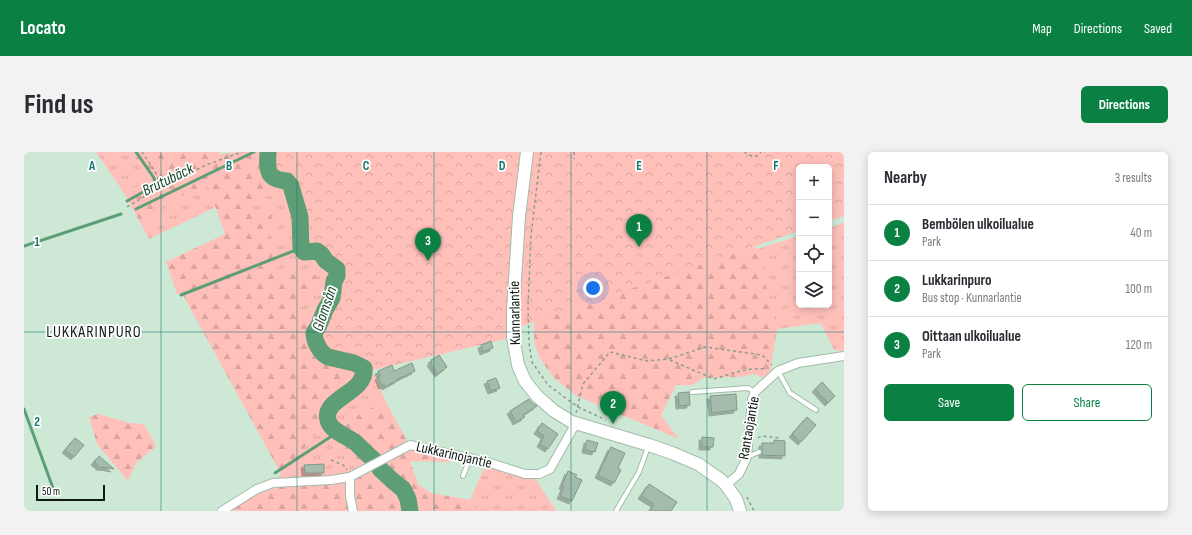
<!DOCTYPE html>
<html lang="en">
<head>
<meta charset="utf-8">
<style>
  :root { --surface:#fff; --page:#f2f2f3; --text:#2b2b33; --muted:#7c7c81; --line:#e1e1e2; --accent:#0b8043 }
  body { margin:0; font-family:"Sofia Sans Condensed",sans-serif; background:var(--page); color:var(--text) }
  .controls { position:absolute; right:12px; top:12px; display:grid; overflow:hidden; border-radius:6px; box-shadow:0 2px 10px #0003 }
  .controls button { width:36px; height:36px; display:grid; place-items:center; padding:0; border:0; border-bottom:1px solid var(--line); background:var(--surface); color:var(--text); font:20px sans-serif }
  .scale { position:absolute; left:12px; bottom:10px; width:69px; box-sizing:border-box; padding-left:4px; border:2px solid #111b15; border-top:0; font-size:11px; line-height:14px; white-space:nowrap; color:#111b15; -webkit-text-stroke:3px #fff; paint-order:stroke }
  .you { position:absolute; left:569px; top:136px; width:14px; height:14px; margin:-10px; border:3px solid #fff; border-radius:50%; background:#1a73e8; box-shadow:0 0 0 6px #1a73e833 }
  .badge { display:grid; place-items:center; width:26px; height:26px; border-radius:50%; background:var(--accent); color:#fff; font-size:13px; font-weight:700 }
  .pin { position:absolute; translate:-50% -33px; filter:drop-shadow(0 1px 2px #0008) }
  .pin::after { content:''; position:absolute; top:21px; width:14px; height:12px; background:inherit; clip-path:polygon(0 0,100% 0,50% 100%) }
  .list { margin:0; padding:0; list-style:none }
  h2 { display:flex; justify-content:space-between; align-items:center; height:52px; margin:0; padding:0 16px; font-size:17px }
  h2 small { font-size:13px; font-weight:400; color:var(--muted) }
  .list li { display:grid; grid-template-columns:26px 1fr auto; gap:12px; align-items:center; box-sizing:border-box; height:56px; padding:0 16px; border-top:1px solid var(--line) }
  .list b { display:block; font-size:15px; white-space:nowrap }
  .list p { margin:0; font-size:13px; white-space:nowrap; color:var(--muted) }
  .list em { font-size:13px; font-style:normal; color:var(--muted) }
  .actions { display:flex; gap:8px; padding:12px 16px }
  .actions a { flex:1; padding:9px 0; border:1px solid var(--accent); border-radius:6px; text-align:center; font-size:14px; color:var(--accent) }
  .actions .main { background:var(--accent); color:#fff }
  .icon { flex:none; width:22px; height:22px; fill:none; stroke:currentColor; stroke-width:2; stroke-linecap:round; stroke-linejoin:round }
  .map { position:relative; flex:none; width:820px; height:359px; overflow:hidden; border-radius:6px }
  header { display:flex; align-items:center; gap:24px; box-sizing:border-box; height:56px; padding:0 20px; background:var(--accent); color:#fff }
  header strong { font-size:19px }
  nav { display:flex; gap:22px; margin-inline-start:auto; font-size:14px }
  .intro { display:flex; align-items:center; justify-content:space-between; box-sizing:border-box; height:96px; padding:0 24px }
  h1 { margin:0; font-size:28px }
  .button { padding:10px 18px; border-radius:6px; background:var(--accent); color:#fff; font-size:14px; font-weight:700 }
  main { display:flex; gap:24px; padding:0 24px }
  aside { flex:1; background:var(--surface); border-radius:6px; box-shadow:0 2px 10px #0003 }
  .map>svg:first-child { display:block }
  .grass { fill:url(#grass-tufts) }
  .forest { fill:url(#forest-firs) }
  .park { fill:url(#park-crowns) }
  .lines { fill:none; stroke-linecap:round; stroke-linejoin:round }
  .stream { stroke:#5d9e76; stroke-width:3 }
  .river { stroke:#5d9e76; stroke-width:17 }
  .building { fill:#a3bcab; stroke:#809888; filter:url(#shadow) }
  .lane-casing { stroke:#a3bbab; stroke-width:6 }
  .street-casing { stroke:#a3bbab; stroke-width:10 }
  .secondary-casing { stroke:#a3bbab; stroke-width:14 }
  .path { stroke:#899d8f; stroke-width:1.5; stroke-dasharray:3 3; stroke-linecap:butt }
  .lane { stroke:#fff; stroke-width:4 }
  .street { stroke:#fff; stroke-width:8 }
  .secondary { stroke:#fff; stroke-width:12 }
  .grid { fill:none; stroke:#0f766e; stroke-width:1; stroke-opacity:0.55 }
  .labels { text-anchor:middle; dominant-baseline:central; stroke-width:3.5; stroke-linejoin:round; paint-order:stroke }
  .street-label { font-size:15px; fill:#111b15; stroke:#fff }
  .water-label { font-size:16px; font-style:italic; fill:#13462b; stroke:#fff }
  .neighbourhood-label { font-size:16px; letter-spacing:1px; fill:#111b15; stroke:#fff }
  .grid-label { font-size:13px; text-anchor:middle; font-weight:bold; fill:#0f766e; stroke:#fff; stroke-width:3.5; stroke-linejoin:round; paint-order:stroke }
</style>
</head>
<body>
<header>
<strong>Locato</strong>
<nav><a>Map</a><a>Directions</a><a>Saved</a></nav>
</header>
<div class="intro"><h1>Find us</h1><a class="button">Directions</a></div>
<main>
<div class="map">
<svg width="820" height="359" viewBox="0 0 820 359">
  <defs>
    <pattern id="grass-tufts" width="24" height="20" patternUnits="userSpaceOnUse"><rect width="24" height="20" fill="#ffc0ba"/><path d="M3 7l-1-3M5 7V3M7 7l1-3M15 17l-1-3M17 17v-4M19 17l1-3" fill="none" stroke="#daa49f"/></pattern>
    <pattern id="forest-firs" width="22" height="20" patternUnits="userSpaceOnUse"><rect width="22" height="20" fill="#ffc0ba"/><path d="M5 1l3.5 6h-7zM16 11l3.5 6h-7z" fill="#daa49f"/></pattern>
    <pattern id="park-crowns" width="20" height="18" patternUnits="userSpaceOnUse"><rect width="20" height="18" fill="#ffc0ba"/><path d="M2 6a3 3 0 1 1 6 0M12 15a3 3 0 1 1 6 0" fill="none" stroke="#daa49f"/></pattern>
    <filter id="shadow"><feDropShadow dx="-3" dy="3" stdDeviation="0" flood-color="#0004"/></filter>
  </defs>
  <rect width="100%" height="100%" fill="#cee8d6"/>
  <g class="grass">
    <path d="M72 0H106L125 30 100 41Z"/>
    <path d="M240 0H259L326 125 313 158 277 156 272 149 289 121 253 123 247 114 250 91 218 58 259 34Z"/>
    <path d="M184 33 192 55 125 87 119 76 130 67 141 50Z"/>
    <path d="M820 71V199L810 198 797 171 753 177 733 97 775 84V153H805V76Z"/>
    <path d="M348 218 361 248 311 276 333 322 332 359 249 331Z"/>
    <path d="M462 312 502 326H511L532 359H452L446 348Z"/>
  </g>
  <g class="forest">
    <path d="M106 0H195V2L215 0H240L259 34 219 58 239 57 249 64 239 78 250 91 247 114 253 123 289 121 294 127 291 141 275 144 272 149 277 156 313 158 490 39 481 187 348 218 257 322 159 143 153 142 142 110 201 82 184 34 141 50 130 67 119 76 100 41 125 30Z"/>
    <path d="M512 83 725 92 733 97 753 177 746 219 739 226 731 222 715 225 679 226 669 233H652L637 263 655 287 551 243 529 225 515 205 510 189Z"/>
    <path d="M361 248 383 289 384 298 398 297 428 304 426 310 386 309 394 332 407 341 446 348 452 359H332L329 329 333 322 311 276Z"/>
    <path d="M74 262 105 271 120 272 132 294 112 311 104 329 73 292 65 265Z"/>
    <path d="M307 328 324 347 325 359H205L234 341 271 331Z"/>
  </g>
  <path class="park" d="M245 0H820V64L805 69V15H775V79L498 174 481 187 348 218 339 213 296 199 291 177 312 128 309 108 281 94 265 31 246 22Z"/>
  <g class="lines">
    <g class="stream">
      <path d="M103 49 128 35 131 31 130 26 112 0"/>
      <path d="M112 57 230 0"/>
      <path d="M0 94 97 62"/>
      <path d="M157 143 277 96"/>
      <path d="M0 257 29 336"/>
      <path d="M251 321 314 280"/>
    </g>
    <g class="river">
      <path d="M244 0C243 18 242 27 263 29L267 34 276 65 277 96 280 100 293 99 298 103 302 109 313 117V124L310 129 308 146 301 158 295 173 290 181C290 189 296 201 304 205L330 211 340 216C343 241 298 246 304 268 306 279 325 285 332 291 338 297 344 303 350 308"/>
      <path d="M356 317 369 329 379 337 384 347 386 359"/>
    </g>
  </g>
  <g class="building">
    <path d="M467 189 469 196 459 200 457 193Z"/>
    <path d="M415 203 423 215 414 222 406 211 408 210 407 208Z"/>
    <path d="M388 211 391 219 374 227V228L361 235 360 233 358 234 354 225 356 224 354 219 368 213 370 219Z"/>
    <path d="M472 226 476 236 467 239 463 229Z"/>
    <path d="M798 230 811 244 804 251 791 237Z"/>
    <path d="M665 240 666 253 655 254 654 241Z"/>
    <path d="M712 242 713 258 688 261 686 244Z"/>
    <path d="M505 247 508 251 513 254 499 263 501 265 492 270 486 259Z"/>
    <path d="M783 265 792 273 777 290 768 282Z"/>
    <path d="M518 271 534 282 524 297 516 292 520 284 513 279Z"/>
    <path d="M678 285 690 286 689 295H678Z"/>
    <path d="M51 286 60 293 50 305 41 298Z"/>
    <path d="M563 288 574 291 571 300 561 298Z"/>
    <path d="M750 288 761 289V304L738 303V291H750Z"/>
    <path d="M587 295 601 301 594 316 597 318 590 331 574 323Z"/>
    <path d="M75 304 90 317 78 315 77 316 70 310Z"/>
    <path d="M300 312V321H281L280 313Z"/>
    <path d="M544 319 553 323 551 325 558 328 548 349 536 344 540 335 538 334Z"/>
    <path d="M625 332 653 350 647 359H626L630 352 617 344Z"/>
  </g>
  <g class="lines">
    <g class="lane-casing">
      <g id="lane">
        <path d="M754 219 766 241 792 258"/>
        <path d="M668 240 724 236 731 240"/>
        <path d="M723 305 735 300"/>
        <path d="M439 324 446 306"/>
        <path d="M592 359 615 320 624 295"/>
      </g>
    </g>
    <g class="street-casing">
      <g id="street">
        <path d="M326 325V344L329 359"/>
        <path d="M702 333 715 322 723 305 728 247 731 240 754 219 774 211 820 204"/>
        <path d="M198 359 233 337 249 331 307 328 326 325 386 293 463 310 501 322H515L526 317 552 271"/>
      </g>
    </g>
    <g class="secondary-casing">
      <path id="secondary" d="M503 0 495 65 489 158V185L494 213 501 229 513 244 530 259 548 270 625 293 648 301 674 312 697 328 702 333 712 347 716 359"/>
    </g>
    <g class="path">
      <path d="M517 0 507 83 504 156 505 191 508 210 524 233 554 255 582 268"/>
      <path d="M550 0V7"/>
      <path d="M720 0C726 4 733 7 737 0"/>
      <path d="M134 25 146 28 158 27 170 19 182 13 218 0"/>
      <path d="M103 55C112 49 139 37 133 24 129 15 123 8 118 0"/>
      <path d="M646 208 690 227C707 222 724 215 742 217"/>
      <path d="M552 261 559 232 586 200 623 209 645 207 681 195 738 203 748 213"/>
      <path d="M734 286 737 284 757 286"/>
      <path d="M307 308 321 314 323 318"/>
      <path d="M723 345 730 359"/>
    </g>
    <use href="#lane" class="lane"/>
    <use href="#street" class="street"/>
    <use href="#secondary" class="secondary"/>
  </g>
  <path class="grid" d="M137 0V359M273 0V359M410 0V359M547 0V359M683 0V359M0 180H820"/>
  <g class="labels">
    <g class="street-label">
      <text transform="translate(491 161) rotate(-91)">Kunnarlantie</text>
      <text transform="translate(725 276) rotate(-80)">Rantaojantie</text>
      <text transform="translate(430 303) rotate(13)">Lukkarinojantie</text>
    </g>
    <g class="water-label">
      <text transform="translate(144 28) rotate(-26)">Brutubäck</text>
      <text transform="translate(301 157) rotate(-71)">Glomsån</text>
    </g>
    <g class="neighbourhood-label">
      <text x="70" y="180">LUKKARINPURO</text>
    </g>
  </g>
  <g class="grid-label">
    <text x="68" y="18">A</text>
    <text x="205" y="18">B</text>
    <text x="342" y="18">C</text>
    <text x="478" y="18">D</text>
    <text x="615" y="18">E</text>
    <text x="752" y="18">F</text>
    <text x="13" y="94">1</text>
    <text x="13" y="274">2</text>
  </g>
</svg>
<div class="controls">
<button>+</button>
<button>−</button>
<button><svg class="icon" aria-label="locate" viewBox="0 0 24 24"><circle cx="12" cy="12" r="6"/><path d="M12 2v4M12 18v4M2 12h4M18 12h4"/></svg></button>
<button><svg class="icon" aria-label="layers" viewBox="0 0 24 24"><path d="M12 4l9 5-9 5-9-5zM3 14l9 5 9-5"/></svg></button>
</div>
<div class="scale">50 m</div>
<div class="you"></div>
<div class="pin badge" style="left:615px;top:95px">1</div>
<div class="pin badge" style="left:589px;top:272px">2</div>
<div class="pin badge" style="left:404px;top:109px">3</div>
</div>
<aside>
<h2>Nearby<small>3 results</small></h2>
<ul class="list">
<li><span class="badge">1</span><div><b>Bembölen ulkoilualue</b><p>Park</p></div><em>40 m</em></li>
<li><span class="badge">2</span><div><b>Lukkarinpuro</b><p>Bus stop · Kunnarlantie</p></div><em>100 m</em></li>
<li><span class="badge">3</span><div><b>Oittaan ulkoilualue</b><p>Park</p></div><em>120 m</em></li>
</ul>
<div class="actions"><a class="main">Save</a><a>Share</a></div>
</aside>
</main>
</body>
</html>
